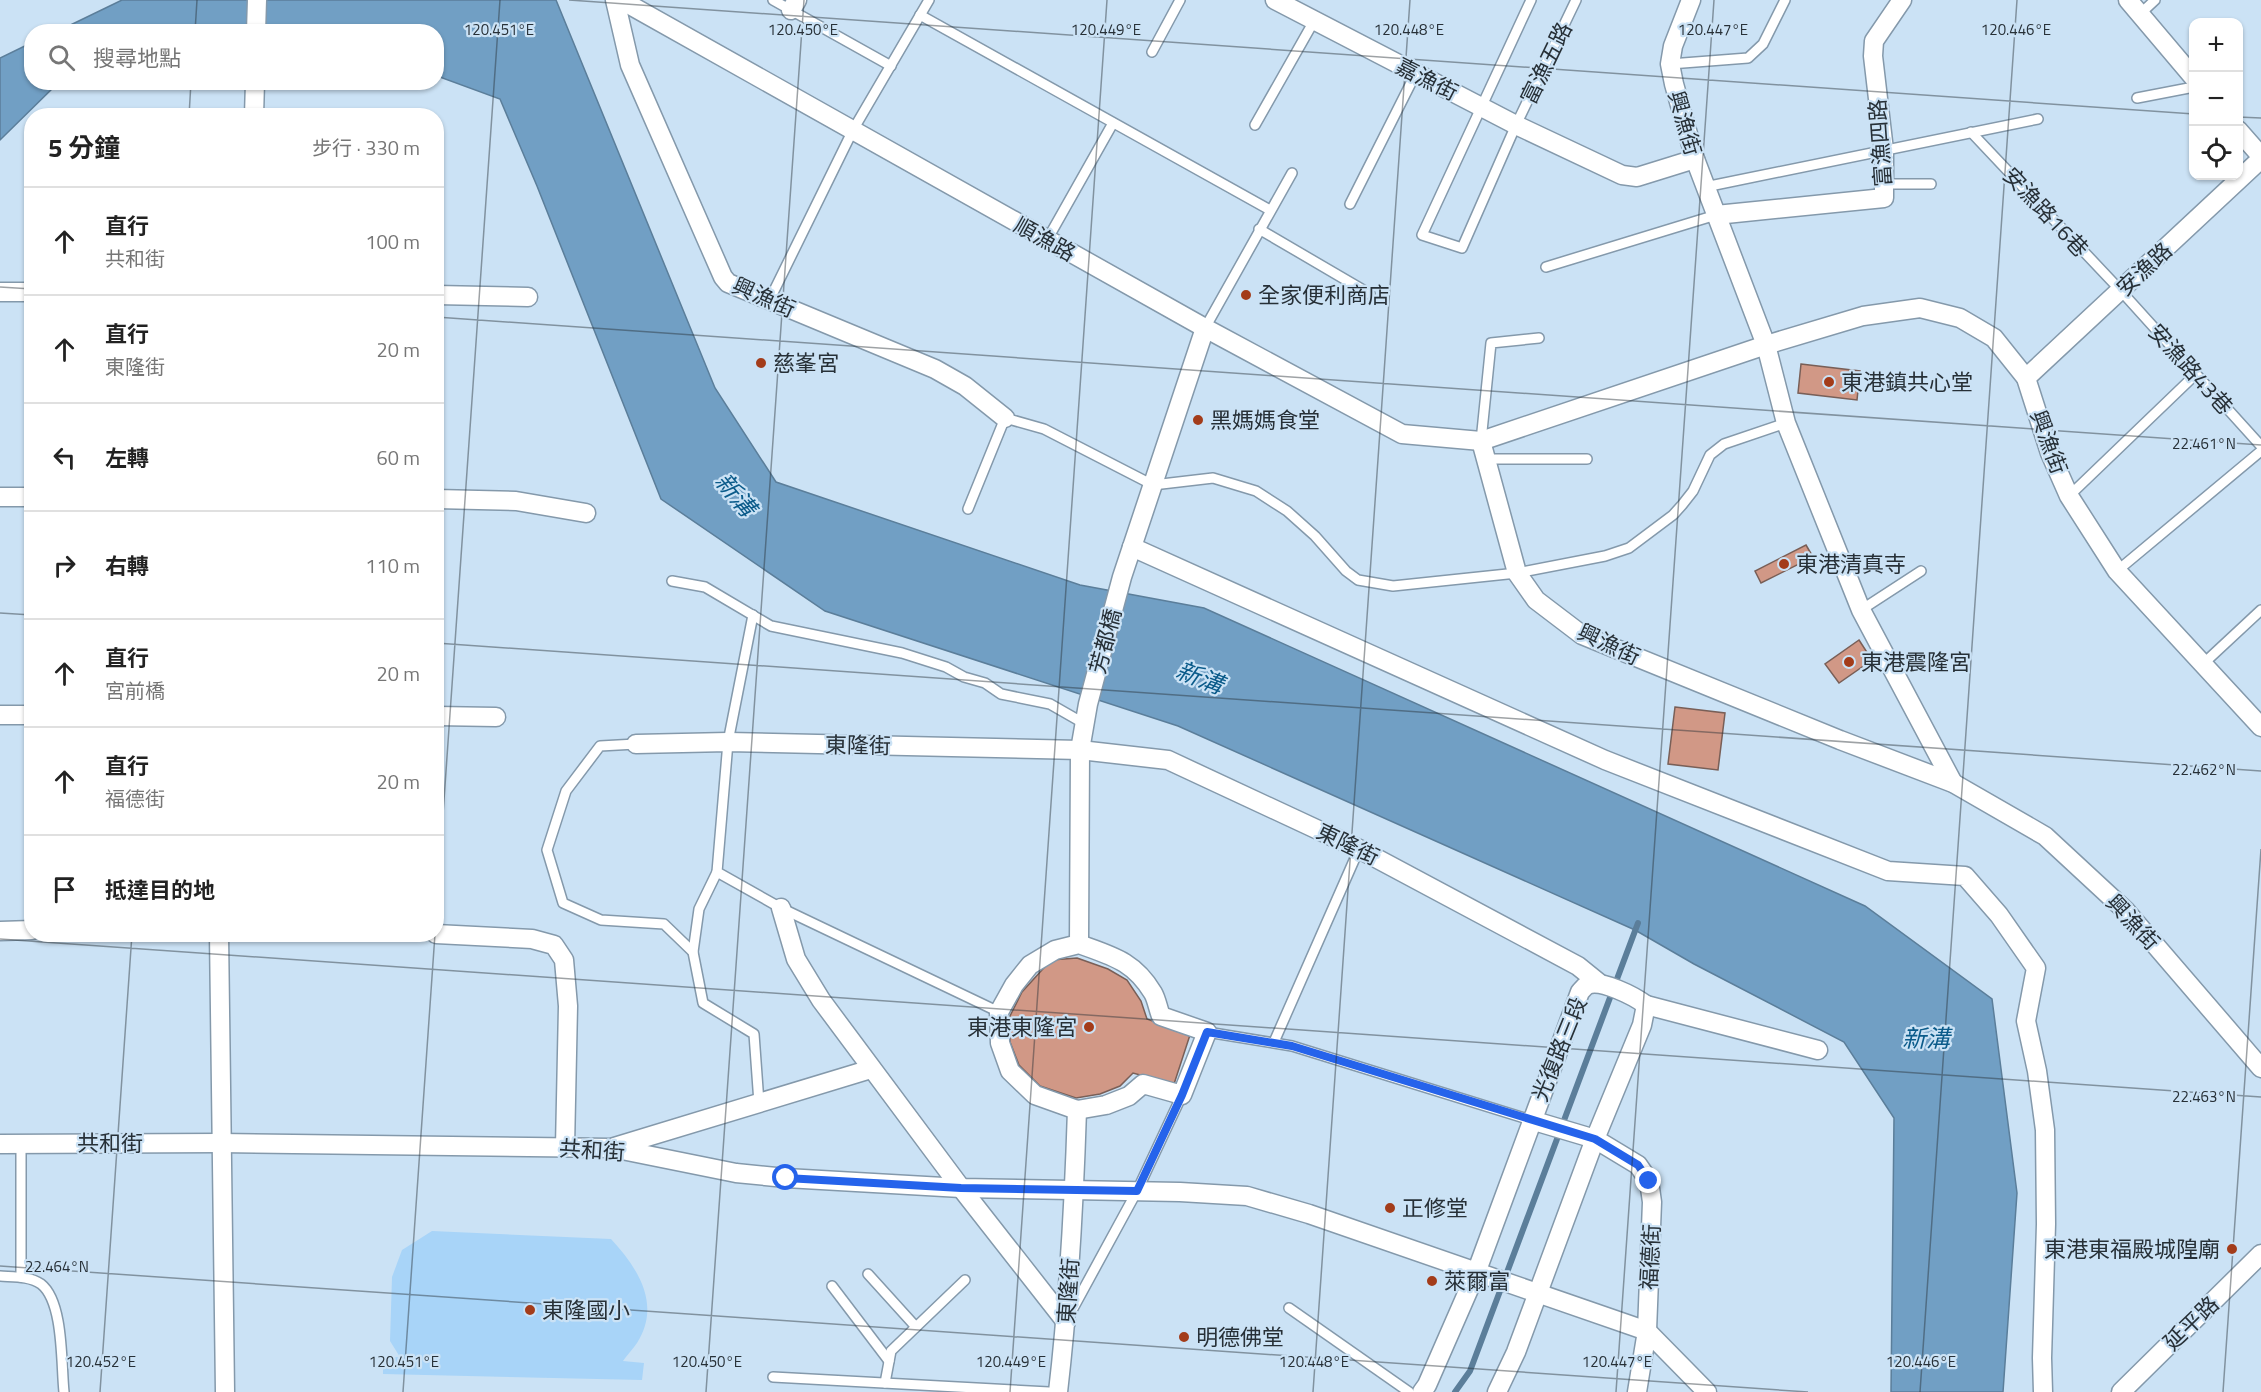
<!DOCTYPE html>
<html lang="zh-TW">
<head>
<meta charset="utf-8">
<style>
  :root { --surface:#fff; --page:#f2f2f2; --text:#222; --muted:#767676; --line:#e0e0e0 }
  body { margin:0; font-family:"Titillium Web","Noto Sans TC",sans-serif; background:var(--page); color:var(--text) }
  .controls { position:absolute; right:18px; top:18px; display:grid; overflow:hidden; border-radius:12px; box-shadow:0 2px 4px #0004 }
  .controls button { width:54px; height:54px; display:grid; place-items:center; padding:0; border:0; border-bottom:2px solid var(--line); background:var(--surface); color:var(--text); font:30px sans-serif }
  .stop { position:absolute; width:18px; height:18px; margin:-14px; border:4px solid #2563eb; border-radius:50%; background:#fff }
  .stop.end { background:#2563eb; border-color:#fff; box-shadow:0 2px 6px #0008 }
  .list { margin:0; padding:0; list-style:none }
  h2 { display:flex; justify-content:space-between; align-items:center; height:78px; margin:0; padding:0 24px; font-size:26px }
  h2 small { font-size:20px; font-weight:400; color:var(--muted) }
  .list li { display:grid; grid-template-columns:39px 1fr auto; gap:18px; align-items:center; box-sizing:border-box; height:108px; padding:0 24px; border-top:2px solid var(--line) }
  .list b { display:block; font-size:22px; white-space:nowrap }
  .list p { margin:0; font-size:20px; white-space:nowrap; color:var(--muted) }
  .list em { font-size:20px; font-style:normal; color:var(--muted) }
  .icon { flex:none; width:33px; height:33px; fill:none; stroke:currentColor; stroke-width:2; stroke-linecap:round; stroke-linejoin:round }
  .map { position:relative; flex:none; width:2261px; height:1392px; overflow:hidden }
  .search { position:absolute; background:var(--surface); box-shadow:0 2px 4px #0004; left:24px; top:24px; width:420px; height:66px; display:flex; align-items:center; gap:15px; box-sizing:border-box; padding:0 21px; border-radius:24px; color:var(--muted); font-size:22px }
  .panel { position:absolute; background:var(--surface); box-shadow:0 2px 4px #0004; left:24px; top:108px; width:420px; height:834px; border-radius:24px }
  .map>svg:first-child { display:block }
  .green { fill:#a8d4f8 }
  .water { fill:#719fc4; stroke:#5b7e9a; stroke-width:1.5 }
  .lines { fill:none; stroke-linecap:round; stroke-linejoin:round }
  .stream { stroke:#5b7e9a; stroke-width:6 }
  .building { fill:#d19886; stroke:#795f57; stroke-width:1.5 }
  .service-casing { stroke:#8499ab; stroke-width:12 }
  .minor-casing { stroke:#8499ab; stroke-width:21 }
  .service { stroke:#fff; stroke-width:9 }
  .minor { stroke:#fff; stroke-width:18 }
  .route { stroke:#2563eb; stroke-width:8 }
  .ticks { fill:none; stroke:#273037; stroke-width:1.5; stroke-opacity:0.45 }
  .poi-dot { fill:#a33c1a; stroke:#cbe2f5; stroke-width:2 }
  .labels { text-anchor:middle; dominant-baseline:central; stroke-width:4.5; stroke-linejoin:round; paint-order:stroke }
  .street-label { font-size:22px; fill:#273037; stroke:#cbe2f5 }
  .poi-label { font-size:22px; fill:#273037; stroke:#cbe2f5; text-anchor:start }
  .water-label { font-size:24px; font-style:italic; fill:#0b5b8a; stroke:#cbe2f5 }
  .ticks-label { font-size:15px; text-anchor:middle; fill:#273037; stroke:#cbe2f5; stroke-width:4.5; stroke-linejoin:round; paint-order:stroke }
</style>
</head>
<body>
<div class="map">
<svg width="2261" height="1392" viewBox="0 0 2261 1392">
  <rect width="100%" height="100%" fill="#cbe2f5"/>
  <path class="green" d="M432 1231 611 1239C637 1267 662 1304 637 1343 633 1349 627 1355 623 1361L644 1363 642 1380 383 1374V1358L400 1357 390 1341 392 1277 402 1250Z"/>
  <g class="water">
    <path d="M122 0H556L715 388 776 482 1080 585 1204 608 1865 906 1992 999 2017 1193 2003 1392H1891L1894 1118 1844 1042 1694 964 1635 930 1178 726 825 611 661 499 537 186 500 99 437 76 436 32H315L304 27 286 32H56Z"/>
    <path d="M31 43 32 82 68 83 55 86 0 140V58Z"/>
  </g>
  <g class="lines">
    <path class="stream" d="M1455 1392 1470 1371 1638 923"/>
  </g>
  <g class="building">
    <path d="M1801 364 1860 371 1857 400 1798 393Z"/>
    <path d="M1806 545 1813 557 1761 583 1755 571Z"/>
    <path d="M1859 640 1872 660 1839 683 1825 664Z"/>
    <path d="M1675 707 1725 713 1718 770 1668 764Z"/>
    <path d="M1077 958 1108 969 1127 980 1141 1001 1147 1019 1190 1035 1174 1084 1133 1073 1120 1086 1100 1094 1076 1098 1040 1086 1019 1065 1010 1042V1016L1022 992 1051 960Z"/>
  </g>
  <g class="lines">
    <g class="service-casing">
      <g id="service">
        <path d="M773 0 891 66"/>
        <path d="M1531 0 1422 235 1462 248 1516 125 1576 0"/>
        <path d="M2140 14 2155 0"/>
        <path d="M920 15 1270 210"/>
        <path d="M1152 52 1180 0"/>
        <path d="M1670 64 1748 58 1763 44 1785 0"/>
        <path d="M2137 98 2194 87"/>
        <path d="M1255 125 1314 21"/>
        <path d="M1971 132 2121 291 2261 446"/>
        <path d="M1884 184H1931"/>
        <path d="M1705 187 2038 119"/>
        <path d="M1350 204 1416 73"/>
        <path d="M1259 229 1370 294"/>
        <path d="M1047 240 1113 123"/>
        <path d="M1546 267 1716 215"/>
        <path d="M769 301 853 130 929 0"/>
        <path d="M1205 328 1292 173"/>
        <path d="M1481 441 1491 343 1539 338"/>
        <path d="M1486 459H1587"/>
        <path d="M2069 496 2196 374"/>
        <path d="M968 509 1005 418 1044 429 1153 485 1213 478 1256 491 1287 511 1315 536 1346 571 1358 580 1393 586 1517 573 1605 556 1629 548 1673 515 1682 505 1693 491 1710 455 1724 444 1786 423"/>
        <path d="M2117 571 2261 451"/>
        <path d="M672 581 705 587 771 626 902 653 946 667 964 677 985 683 1001 694 1050 704 1085 724"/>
        <path d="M1861 610 1921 571"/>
        <path d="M753 615 728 742 717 872 781 908 999 1012"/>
        <path d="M2203 664 2261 610"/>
        <path d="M636 744 600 746 566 791 547 850 563 903 601 920 664 924 693 952"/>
        <path d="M717 872 699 909 693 952 703 1003 754 1034 759 1103"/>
        <path d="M1207 1032 1292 1046 1531 1120"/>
        <path d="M1274 1042 1359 849"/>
        <path d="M21 1144V1277"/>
        <path d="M868 1274 916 1327"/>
        <path d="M0 1276C14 1277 29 1276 41 1284 64 1302 61 1365 64 1392"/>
        <path d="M832 1286 889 1361"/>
        <path d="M1289 1308 1409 1392"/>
        <path d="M1070 1314 1137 1191 1182 1095"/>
        <path d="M773 1377 1049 1392"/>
        <path d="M885 1383 891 1351 965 1280"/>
      </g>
    </g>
    <g class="minor-casing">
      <g id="minor">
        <path d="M615 0 630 65 723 277 728 283 935 369 965 386 1005 418"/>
        <path d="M621 0 1205 328 1402 434 1481 441 1766 345 1863 316 1920 308 1960 318 1994 338 2026 378 2050 453 2069 496 2117 571 2261 727"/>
        <path d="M1275 0 1516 125 1622 175 1637 177 1695 159"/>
        <path d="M1691 0 1673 46 1670 64 1674 84 1695 159 1766 345 1786 423 1861 610 1953 783"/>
        <path d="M2128 0 2194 78"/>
        <path d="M791 10 797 0"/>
        <path d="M256 32 257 0"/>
        <path d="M254 116 255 82"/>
        <path d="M2238 130 2261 156"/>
        <path d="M1716 215 1884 198V150L1873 56 1874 41 1902 0"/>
        <path d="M0 292H32"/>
        <path d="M436 295 528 297"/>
        <path d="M2026 378 2261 159"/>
        <path d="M1481 441 1517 573 1536 600 1582 635 1840 740 1953 783 2045 836 2126 911 2261 1068"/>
        <path d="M0 497H32"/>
        <path d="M436 499 516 501 586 513"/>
        <path d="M1132 547 1605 760 1888 871 1965 876 1999 915 2036 968 2026 1021 2037 1071 2045 1130 2046 1224 2042 1358 2043 1392"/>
        <path d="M0 715H32"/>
        <path d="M436 716 496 717"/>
        <path d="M636 744 728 742 1080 750 1168 760 1359 849 1578 966 1599 983"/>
        <path d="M781 908 796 959 821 1000 961 1188 1066 1322"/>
        <path d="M0 931 32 930"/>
        <path d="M219 934 225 1392"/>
        <path d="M436 934 532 939 554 945 564 960 568 1006 565 1147"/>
        <path d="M1079 944 1080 750 1088 704 1122 577 1205 328"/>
        <path d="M1079 944C1112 956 1134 961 1153 993 1157 1000 1158 1009 1161 1016L1207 1032 1182 1095 1143 1084 1129 1096 1106 1105 1077 1110 1035 1095 1010 1071 1000 1043 999 1012 1014 985 1030 965 1055 950Z"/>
        <path d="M1646 1005 1818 1050"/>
        <path d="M1531 1120 1595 1139 1638 1165 1649 1181 1652 1202 1647 1331 1637 1392"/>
        <path d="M0 1144 220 1143 612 1148 736 1173 786 1178 961 1188 1180 1192 1247 1196 1309 1214 1647 1331 1707 1392"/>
        <path d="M614 1147 871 1069"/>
        <path d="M1058 1392C1069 1298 1074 1204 1077 1110"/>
        <path d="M1422 1392 1427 1385 1476 1273 1580 992C1582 990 1584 987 1587 985 1601 979 1634 996 1646 1005L1642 1025 1595 1139 1516 1352 1497 1392"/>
        <path d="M2121 1392 2261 1254"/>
      </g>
    </g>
    <use href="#service" class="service"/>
    <use href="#minor" class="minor"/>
  </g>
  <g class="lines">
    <path class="route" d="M786 1178 961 1188 1137 1191 1182 1095 1207 1032 1292 1046 1595 1139 1638 1165 1649 1181"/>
  </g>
  <path class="ticks" d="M569 0 2194 114M195 32 197 0M189 116 191 82M2238 117 2261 118M0 287 32 289M436 317 2261 445M0 613 32 615M436 643 2261 771M436 914 500 0M0 939 2261 1097M0 1266 1808 1392M100 1392 132 934M403 1392 435 934M706 1392 804 0M1010 1392 1107 0M1313 1392 1410 0M1616 1392 1714 0M1920 1392 2017 0M2223 1392 2261 849"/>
  <g class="poi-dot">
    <circle cx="1246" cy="295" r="6"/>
    <circle cx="761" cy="363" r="6"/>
    <circle cx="1829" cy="382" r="6"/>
    <circle cx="1198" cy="420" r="6"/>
    <circle cx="1784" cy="564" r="6"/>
    <circle cx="1849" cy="662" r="6"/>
    <circle cx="1089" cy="1027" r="6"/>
    <circle cx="1390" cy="1208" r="6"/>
    <circle cx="2232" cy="1249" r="6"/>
    <circle cx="1432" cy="1281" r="6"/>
    <circle cx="530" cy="1310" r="6"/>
    <circle cx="1184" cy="1337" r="6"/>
  </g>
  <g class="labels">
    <g class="street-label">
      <text transform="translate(1546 63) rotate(-64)">富漁五路</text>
      <text transform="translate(1427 79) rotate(27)">嘉漁街</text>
      <text transform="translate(1685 123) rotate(74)">興漁街</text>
      <text transform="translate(1880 143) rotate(-94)">富漁四路</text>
      <text transform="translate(2046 212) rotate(47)">安漁路16巷</text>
      <text transform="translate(1045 239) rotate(29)">順漁路</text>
      <text transform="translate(2144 269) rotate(-43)">安漁路</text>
      <text transform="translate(764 297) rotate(24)">興漁街</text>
      <text transform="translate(2191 369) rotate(48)">安漁路43巷</text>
      <text transform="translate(2049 442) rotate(70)">興漁街</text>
      <text transform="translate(1105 641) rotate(-75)">芳都橋</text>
      <text transform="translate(1609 644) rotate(25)">興漁街</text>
      <text transform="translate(858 745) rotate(1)">東隆街</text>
      <text transform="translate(1348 844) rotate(26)">東隆街</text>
      <text transform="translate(2133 922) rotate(47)">興漁街</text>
      <text transform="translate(1559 1049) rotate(-68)">光復路三段</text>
      <text x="110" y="1143">共和街</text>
      <text transform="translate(592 1150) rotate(4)">共和街</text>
      <text transform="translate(1650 1257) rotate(-87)">福德街</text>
      <text transform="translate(1068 1291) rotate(-86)">東隆街</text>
      <text transform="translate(2191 1323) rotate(-44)">延平路</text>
    </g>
    <g class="poi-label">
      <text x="1258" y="295">全家便利商店</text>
      <text x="773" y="363">慈峯宮</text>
      <text x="1841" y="382">東港鎮共心堂</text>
      <text x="1210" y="420">黑媽媽食堂</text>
      <text x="1796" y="564">東港清真寺</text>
      <text x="1861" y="662">東港震隆宮</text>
      <text x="1077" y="1027" text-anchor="end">東港東隆宮</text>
      <text x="1402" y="1208">正修堂</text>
      <text x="2220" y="1249" text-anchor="end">東港東福殿城隍廟</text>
      <text x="1444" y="1281">萊爾富</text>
      <text x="542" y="1310">東隆國小</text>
      <text x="1196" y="1337">明德佛堂</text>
    </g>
    <g class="water-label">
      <text transform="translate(736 494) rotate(50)">新溝</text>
      <text transform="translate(1200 677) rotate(21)">新溝</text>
      <text x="1926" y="1038">新溝</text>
    </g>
  </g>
  <g class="ticks-label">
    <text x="499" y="35">120.451°E</text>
    <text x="803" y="35">120.450°E</text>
    <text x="1106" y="35">120.449°E</text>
    <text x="1409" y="35">120.448°E</text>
    <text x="1713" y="35">120.447°E</text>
    <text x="2016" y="35">120.446°E</text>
    <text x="2204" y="449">22.461°N</text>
    <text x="2204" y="775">22.462°N</text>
    <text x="2204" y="1102">22.463°N</text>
    <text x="57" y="1272">22.464°N</text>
    <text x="101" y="1367">120.452°E</text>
    <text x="404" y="1367">120.451°E</text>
    <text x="707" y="1367">120.450°E</text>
    <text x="1011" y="1367">120.449°E</text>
    <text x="1314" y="1367">120.448°E</text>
    <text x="1617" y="1367">120.447°E</text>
    <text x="1921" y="1367">120.446°E</text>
  </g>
</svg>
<div class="controls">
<button>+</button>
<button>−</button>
<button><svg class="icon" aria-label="locate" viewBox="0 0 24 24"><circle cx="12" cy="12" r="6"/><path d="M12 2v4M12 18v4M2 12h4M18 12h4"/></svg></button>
</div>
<div class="stop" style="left:786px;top:1178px"></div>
<div class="stop end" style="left:1649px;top:1181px"></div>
<div class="search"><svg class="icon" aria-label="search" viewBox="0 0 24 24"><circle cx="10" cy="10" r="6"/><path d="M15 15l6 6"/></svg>搜尋地點</div>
<section class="panel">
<h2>5 分鐘<small>步行 · 330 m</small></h2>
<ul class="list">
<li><svg class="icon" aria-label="ahead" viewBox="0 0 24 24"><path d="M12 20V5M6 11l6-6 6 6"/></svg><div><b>直行</b><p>共和街</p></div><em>100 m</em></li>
<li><svg class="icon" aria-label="ahead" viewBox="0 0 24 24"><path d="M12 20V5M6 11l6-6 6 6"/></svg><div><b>直行</b><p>東隆街</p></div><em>20 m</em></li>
<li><svg class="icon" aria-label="left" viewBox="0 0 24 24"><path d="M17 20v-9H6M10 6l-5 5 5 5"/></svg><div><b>左轉</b></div><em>60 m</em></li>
<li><svg class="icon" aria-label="right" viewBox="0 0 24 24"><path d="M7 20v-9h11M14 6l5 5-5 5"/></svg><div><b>右轉</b></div><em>110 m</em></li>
<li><svg class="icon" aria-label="ahead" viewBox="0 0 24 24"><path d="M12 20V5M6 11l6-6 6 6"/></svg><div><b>直行</b><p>宮前橋</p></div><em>20 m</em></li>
<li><svg class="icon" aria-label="ahead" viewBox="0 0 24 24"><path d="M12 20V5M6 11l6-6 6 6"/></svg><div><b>直行</b><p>福德街</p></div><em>20 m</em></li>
<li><svg class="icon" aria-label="arrive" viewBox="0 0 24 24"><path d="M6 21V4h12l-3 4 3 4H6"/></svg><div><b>抵達目的地</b></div></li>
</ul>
</section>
</div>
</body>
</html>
